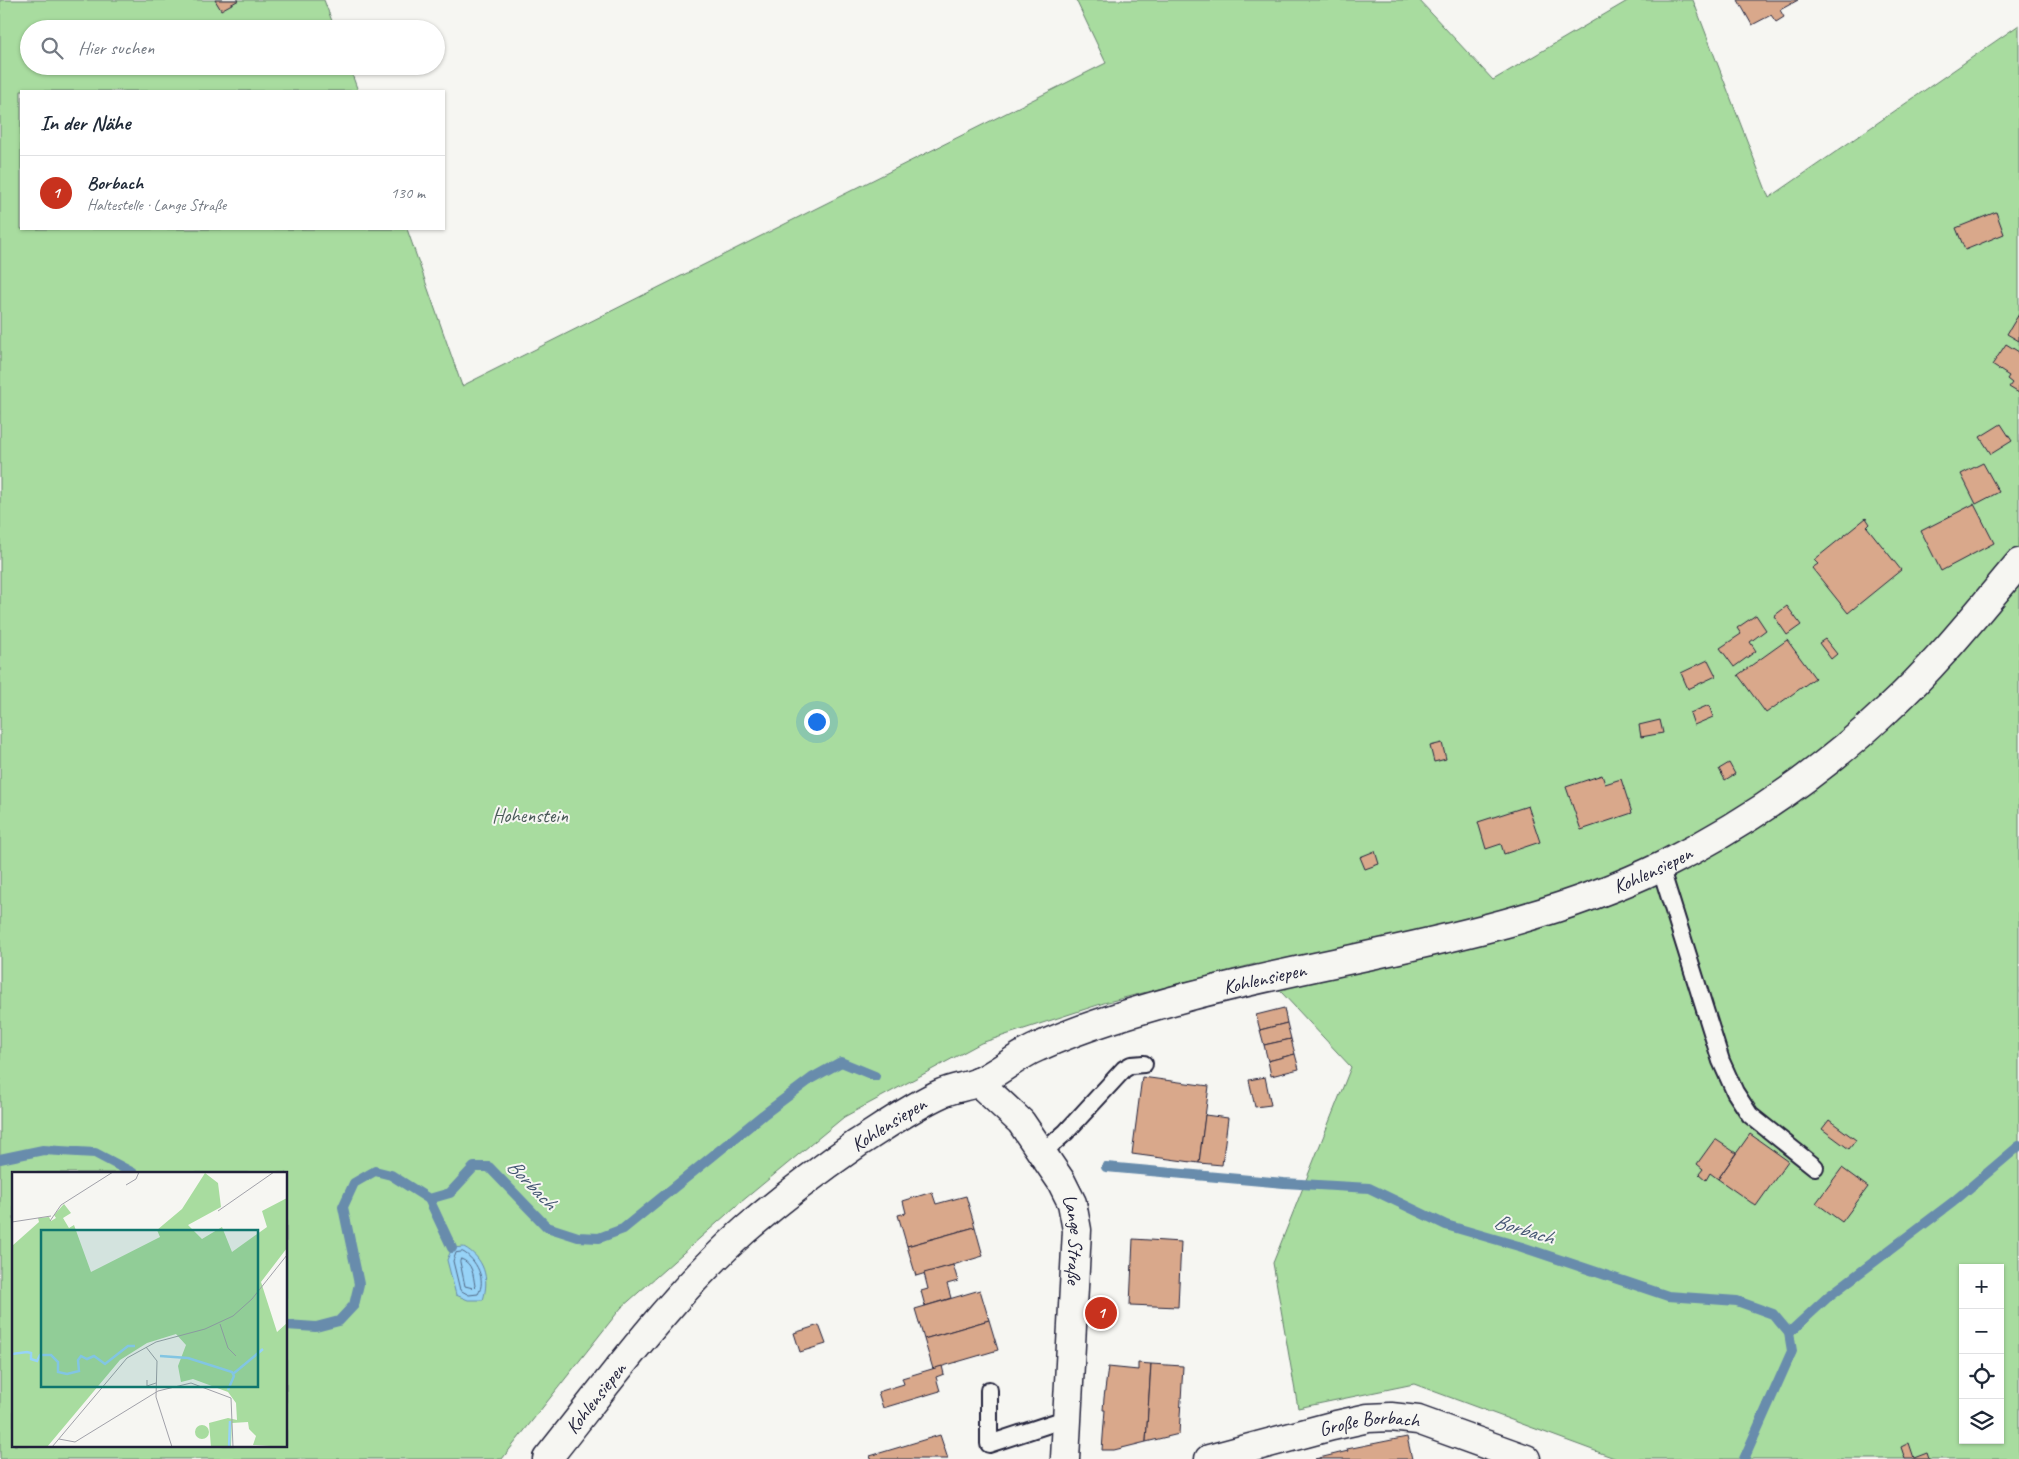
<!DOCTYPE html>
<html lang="de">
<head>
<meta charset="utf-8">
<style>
  :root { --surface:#fff; --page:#f2f2f3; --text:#1f2937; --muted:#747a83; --line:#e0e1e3; --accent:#c8321e }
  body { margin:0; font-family:Caveat,sans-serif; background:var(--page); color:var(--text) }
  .controls { position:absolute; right:15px; bottom:15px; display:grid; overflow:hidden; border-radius:0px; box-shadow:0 1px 4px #0004 }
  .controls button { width:45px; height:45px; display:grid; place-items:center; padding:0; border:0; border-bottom:1px solid var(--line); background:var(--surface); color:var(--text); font:25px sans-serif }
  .you { position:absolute; left:816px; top:721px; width:18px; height:18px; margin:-12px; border:4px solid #fff; border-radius:50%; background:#1a73e8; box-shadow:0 0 0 8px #1a73e833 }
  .badge { display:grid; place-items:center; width:32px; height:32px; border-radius:50%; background:var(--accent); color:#fff; font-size:16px; font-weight:700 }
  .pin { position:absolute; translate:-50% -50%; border:2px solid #fff; box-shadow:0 1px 5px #0006 }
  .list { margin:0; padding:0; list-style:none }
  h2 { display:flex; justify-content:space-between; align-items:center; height:65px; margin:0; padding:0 20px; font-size:21px }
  h2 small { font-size:16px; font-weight:400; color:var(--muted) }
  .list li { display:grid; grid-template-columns:32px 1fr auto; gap:15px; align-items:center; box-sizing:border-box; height:75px; padding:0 20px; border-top:1px solid var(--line) }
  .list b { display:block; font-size:19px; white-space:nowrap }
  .list p { margin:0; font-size:16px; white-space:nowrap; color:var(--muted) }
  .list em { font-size:16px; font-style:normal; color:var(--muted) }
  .icon { flex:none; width:28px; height:28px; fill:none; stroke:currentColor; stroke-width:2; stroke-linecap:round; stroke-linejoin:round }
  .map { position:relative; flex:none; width:2019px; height:1459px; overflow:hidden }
  .search { position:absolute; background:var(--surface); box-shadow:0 1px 4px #0004; left:20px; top:20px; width:425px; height:55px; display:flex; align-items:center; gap:12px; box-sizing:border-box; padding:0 18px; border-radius:28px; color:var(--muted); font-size:19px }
  .panel { position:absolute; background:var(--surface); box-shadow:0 1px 4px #0004; left:20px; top:90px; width:425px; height:140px; border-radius:0px }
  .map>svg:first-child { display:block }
  .green { fill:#a8dc9f; stroke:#657f6d; fill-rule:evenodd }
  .water { fill:#97d3f7; stroke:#688cac }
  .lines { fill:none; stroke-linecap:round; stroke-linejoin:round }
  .shore { stroke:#516986; stroke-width:1 }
  .stream { stroke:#688cac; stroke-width:10 }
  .building { fill:#d9a88b; stroke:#22223b }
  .lane-casing { stroke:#22223b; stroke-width:20 }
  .street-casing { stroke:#22223b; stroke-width:31 }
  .secondary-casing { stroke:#22223b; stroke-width:31 }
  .lane { stroke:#f6f6f2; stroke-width:16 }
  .street { stroke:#f6f6f2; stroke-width:28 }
  .secondary { stroke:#f6f6f2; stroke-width:28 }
  .labels { text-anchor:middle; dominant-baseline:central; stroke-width:4; stroke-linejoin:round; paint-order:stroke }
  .park-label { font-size:20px; fill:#4a5a59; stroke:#f6f6f2 }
  .street-label { font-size:20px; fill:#22223b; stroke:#f6f6f2 }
  .water-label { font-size:21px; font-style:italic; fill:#455773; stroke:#f6f6f2 }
  .inset-river { fill:none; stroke:#97d3f7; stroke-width:2.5 }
  .inset-road { fill:none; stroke:#a1a1a9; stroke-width:1 }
  .view { fill:#0f766e; fill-opacity:0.15; stroke:#0f766e; stroke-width:2.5 }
  .inset-edge { fill:none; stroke:#22223b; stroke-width:2.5 }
</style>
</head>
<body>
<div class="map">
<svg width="2019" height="1459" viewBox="0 0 2019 1459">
  <rect width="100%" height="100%" fill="#f6f6f2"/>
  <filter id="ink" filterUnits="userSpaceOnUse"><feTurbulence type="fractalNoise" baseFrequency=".02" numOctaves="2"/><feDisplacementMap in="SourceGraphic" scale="10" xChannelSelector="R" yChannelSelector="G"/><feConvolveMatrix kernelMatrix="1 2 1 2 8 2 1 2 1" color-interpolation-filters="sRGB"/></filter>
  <g filter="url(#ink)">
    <path class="green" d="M0 0H324L335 29H29V66H349L358 91H21V229H407L462 386 1106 63 1076 0H1419L1493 80 1629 0H1693L1769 198 2019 25V1459H1617L1414 1384 1298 1408 1273 1263 1351 1067 1255 964 1104 1003 981 1043 844 1117 735 1207 621 1308 502 1459H0ZM14 1173H286V1445H14ZM1963 1268H2000V1440H1963Z"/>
    <path class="water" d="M464 1247C484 1258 490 1278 483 1300H468L456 1295 447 1260 452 1248Z"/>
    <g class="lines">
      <g class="shore">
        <path d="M463 1252C476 1259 487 1280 478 1294L469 1295 460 1290 453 1261 456 1253Z"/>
        <path d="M461 1259C473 1263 473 1275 475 1286L473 1288 465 1286 460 1262Z"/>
      </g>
      <g class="stream">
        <path d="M0 1159 43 1150 95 1153 133 1173"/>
        <path d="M1106 1167 1284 1183 1369 1188 1446 1225 1522 1247 1668 1296 1737 1301 1773 1314 1789 1333 1792 1351 1744 1459"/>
        <path d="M429 1199 452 1248"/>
        <path d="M286 1325 316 1327 339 1321 354 1305 359 1284 343 1207 354 1183 375 1171 391 1175 429 1199 450 1193 474 1167H489L547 1227 578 1237 599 1238 623 1229 763 1115 812 1078 841 1062 875 1076"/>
        <path d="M1789 1333 1829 1296 1953 1202 2019 1146"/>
      </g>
    </g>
    <g class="building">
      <path d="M215 0H239L221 10Z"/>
      <path d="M1738 0H1798L1780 10 1784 17 1776 22 1771 15 1752 25Z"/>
      <path d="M1996 212 2004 234 1965 250 1956 228Z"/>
      <path d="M2019 314V341L2007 334Z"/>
      <path d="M2006 344 2019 352V393L2009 387 2012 383 2007 379 2009 376 1992 365Z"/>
      <path d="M2001 424 2012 441 1991 454 1980 437Z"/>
      <path d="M1983 463 1999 492 1976 504 1961 474Z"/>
      <path d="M1974 504 1994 543 1941 571 1921 531Z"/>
      <path d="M1866 518 1870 524 1867 527 1901 570 1848 613 1812 568 1818 564 1814 560Z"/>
      <path d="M1787 606 1801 625 1787 635 1774 616Z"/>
      <path d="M1756 615 1766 630 1750 642 1756 651 1734 667 1720 648 1741 634 1737 628Z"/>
      <path d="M1825 639 1837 654 1831 659 1819 643Z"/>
      <path d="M1787 640 1815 678 1766 713 1738 675Z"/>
      <path d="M1708 660 1716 676 1688 689 1681 673Z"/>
      <path d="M1709 705 1713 717 1694 725 1690 713Z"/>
      <path d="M1660 720 1663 733 1641 737 1639 725Z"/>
      <path d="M1442 743 1446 759 1434 762 1430 746Z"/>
      <path d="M1729 763 1735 774 1725 780 1719 769Z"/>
      <path d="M1602 775 1605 784 1621 779 1632 813 1581 830 1566 787Z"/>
      <path d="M1528 806 1540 842 1504 854 1501 844 1486 849 1478 822Z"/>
      <path d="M1375 851 1379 864 1365 869 1360 857Z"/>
      <path d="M1284 1008 1287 1023 1260 1030 1256 1015Z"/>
      <path d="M1287 1023 1291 1039 1264 1045 1260 1030Z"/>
      <path d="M1291 1039 1295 1054 1268 1061 1264 1045Z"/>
      <path d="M1295 1054 1299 1069 1271 1076 1268 1061Z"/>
      <path d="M1142 1077 1209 1086 1199 1163 1132 1154Z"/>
      <path d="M1265 1077 1271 1105 1255 1107 1249 1080Z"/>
      <path d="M1205 1115 1228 1118 1222 1165 1199 1163Z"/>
      <path d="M1829 1120 1856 1140 1849 1149 1822 1129Z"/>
      <path d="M1750 1134 1788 1161 1756 1206 1718 1179Z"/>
      <path d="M1715 1139 1736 1153 1718 1179 1710 1173 1706 1180 1699 1174 1703 1169 1697 1164Z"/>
      <path d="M1842 1168 1868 1187 1842 1222 1816 1203Z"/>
      <path d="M932 1192 936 1204 966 1196 975 1227 907 1246 898 1215 906 1213 903 1201Z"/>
      <path d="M975 1227 983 1256 916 1276 907 1246Z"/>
      <path d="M1133 1239 1181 1242 1178 1307 1130 1305Z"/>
      <path d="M953 1265 958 1281 947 1284 951 1298 925 1306 921 1291 928 1289 924 1273Z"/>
      <path d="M980 1290 989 1320 924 1339 915 1309Z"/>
      <path d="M989 1320 998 1350 933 1369 924 1339Z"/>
      <path d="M819 1325 826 1344 800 1352 794 1333Z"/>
      <path d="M1138 1363 1151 1364 1146 1442 1114 1450H1102L1105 1410H1103L1104 1398 1108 1367 1138 1370Z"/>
      <path d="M1151 1364 1183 1366 1179 1434 1146 1442Z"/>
      <path d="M942 1366 944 1374 936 1377 940 1391 883 1408 878 1392 904 1384 902 1378Z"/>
      <path d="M940 1435 948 1459H871L870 1456Z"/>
      <path d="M1407 1437 1412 1459H1315L1348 1451 1347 1449Z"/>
      <path d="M1909 1443 1914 1458 1927 1453 1929 1459H1905L1901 1447Z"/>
    </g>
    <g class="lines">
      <g class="lane-casing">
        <g id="lane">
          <path d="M1660 866 1721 1061 1735 1092 1750 1115 1815 1167"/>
          <path d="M1042 1153 1066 1132 1124 1069 1131 1065 1144 1064"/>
          <path d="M989 1390V1444L1068 1418"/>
        </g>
      </g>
      <g class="street-casing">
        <g id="street">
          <path id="s1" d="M978 1082 1021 1122 1061 1181 1072 1203 1077 1230 1065 1459"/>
          <path id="s2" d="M1209 1459 1332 1426 1368 1418 1391 1417 1418 1420 1526 1459"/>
        </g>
      </g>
      <g class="secondary-casing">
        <g id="secondary">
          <path id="s3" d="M547 1459C610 1380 670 1297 745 1230 781 1199 819 1170 858 1143 885 1126 913 1106 942 1093 953 1088 965 1087 976 1083 998 1074 1016 1056 1038 1047 1087 1025 1139 1010 1190 996 1348 954 1513 938 1662 866 1744 825 1822 772 1888 709 1936 665 1977 613 2019 563"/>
        </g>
      </g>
      <use href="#lane" class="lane"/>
      <use href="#street" class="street"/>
      <use href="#secondary" class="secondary"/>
    </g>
  </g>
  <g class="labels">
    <g class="park-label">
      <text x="530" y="815">Hohenstein</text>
    </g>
    <g class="street-label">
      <text stroke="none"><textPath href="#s3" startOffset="1292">Kohlensiepen</textPath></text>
      <text stroke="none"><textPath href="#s3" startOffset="888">Kohlensiepen</textPath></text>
      <text stroke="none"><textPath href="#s3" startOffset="482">Kohlensiepen</textPath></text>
      <text stroke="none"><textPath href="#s1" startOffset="191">Lange Straße</textPath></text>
      <text stroke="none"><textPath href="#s3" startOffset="78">Kohlensiepen</textPath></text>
      <text stroke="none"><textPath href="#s2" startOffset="165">Große Borbach</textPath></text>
    </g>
    <g class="water-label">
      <text transform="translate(532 1184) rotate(46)">Borbach</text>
      <text transform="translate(1524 1229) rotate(17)">Borbach</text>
    </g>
  </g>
  <g transform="translate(12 1172)">
    <rect width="275" height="275" fill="#f6f6f2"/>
    <path d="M193 1 206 11 209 35 176 53 190 67 210 55 220 80 255 55 250 39 275 26V76L249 110 265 160 275 151V275L241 273 244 264 237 257 236 250 220 251 219 275H199L197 251 216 246 225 248 224 231 216 220 181 207 169 210 166 194 174 173 164 162 135 171 108 188 35 275H0V74L27 50 26 46 37 45 39 49 44 46 42 43 52 32 59 41 51 46 57 56 62 53 79 100 148 65 145 58 170 37ZM183 260a7 7 0 1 1 14 0a7 7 0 1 1-14 0Z" fill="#a8dc9f"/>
    <path class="inset-river" d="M0 182 15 180 19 181V187L25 189 28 183H39L46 190V200L55 202 67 199 66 188 69 184 75 187 82 184 93 192 116 174H123M148 184 176 186 220 200 222 204 216 218M221 202 251 177M217 275 218 249"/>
    <path class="inset-road" d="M114 13 124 7 127 0M206 39 262 0M38 49 49 33 101 0M0 50 39 44M208 152 216 176 224 184M134 175 145 189 144 225 160 275M135 208V214L144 211M47 267 63 270 146 219 179 211 219 226 221 275M40 275 115 186 144 170 193 157 221 144 240 127 275 83"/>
    <path class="view" d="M29 58H246V215H29Z"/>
    <rect width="275" height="275" class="inset-edge"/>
  </g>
</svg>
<div class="controls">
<button>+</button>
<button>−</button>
<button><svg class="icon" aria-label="locate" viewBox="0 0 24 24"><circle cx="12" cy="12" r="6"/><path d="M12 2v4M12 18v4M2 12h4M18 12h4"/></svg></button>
<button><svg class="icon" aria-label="layers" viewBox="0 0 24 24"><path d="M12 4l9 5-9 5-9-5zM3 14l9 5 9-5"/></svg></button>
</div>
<div class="you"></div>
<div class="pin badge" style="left:1101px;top:1313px">1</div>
<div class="search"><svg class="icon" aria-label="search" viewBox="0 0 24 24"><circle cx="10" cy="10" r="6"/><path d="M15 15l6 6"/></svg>Hier suchen</div>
<section class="panel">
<h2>In der Nähe<small></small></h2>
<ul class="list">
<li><span class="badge">1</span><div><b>Borbach</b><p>Haltestelle · Lange Straße</p></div><em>130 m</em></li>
</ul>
</section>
</div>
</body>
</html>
